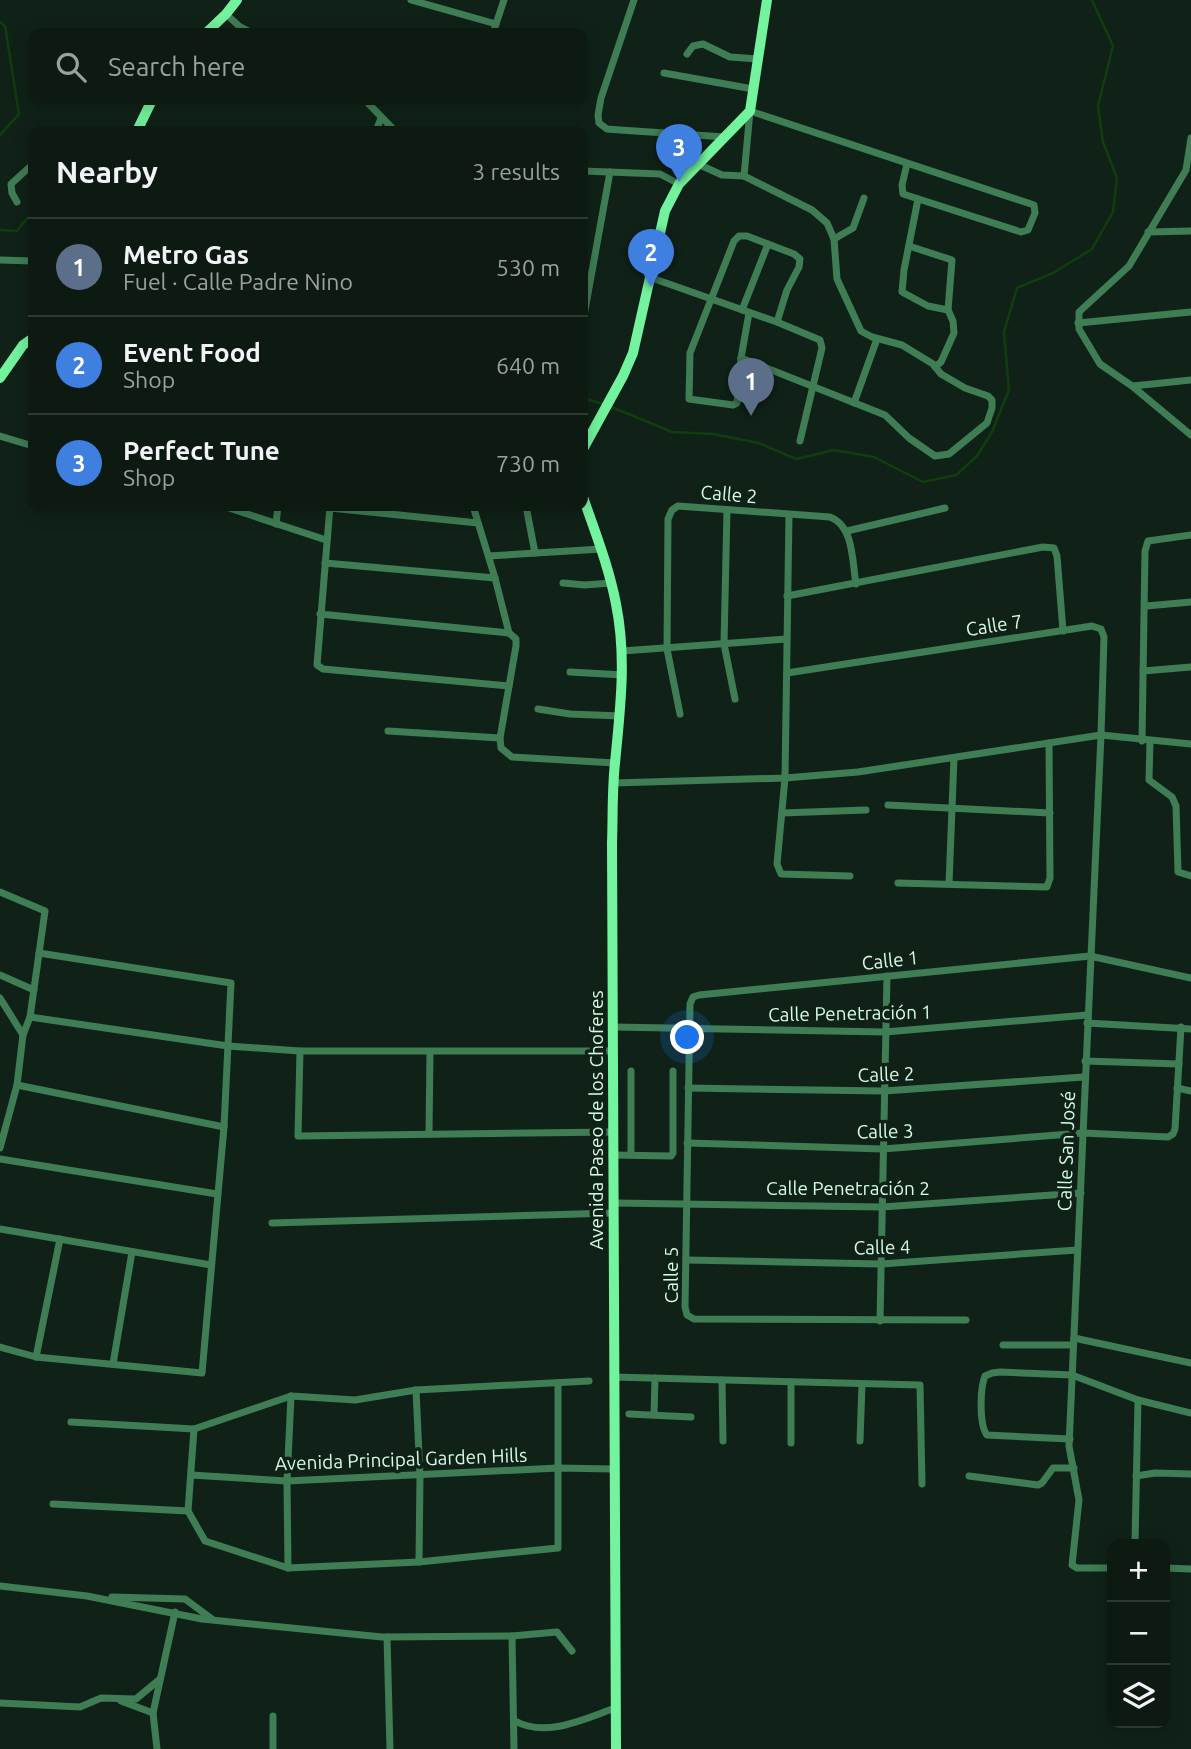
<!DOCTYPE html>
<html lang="en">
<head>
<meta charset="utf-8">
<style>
  :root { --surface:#0c1a12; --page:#15231b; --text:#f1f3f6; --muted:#9aa19f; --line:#2c3832; --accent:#2563eb }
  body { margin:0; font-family:Ubuntu,sans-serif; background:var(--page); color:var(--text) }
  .controls { position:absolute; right:21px; bottom:21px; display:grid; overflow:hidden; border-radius:14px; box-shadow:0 4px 18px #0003 }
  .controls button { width:63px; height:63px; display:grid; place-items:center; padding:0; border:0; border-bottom:2px solid var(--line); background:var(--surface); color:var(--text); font:35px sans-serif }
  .you { position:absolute; left:688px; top:1038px; width:24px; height:24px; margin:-18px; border:5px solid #fff; border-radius:50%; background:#1a73e8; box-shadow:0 0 0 10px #1a73e833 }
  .badge { display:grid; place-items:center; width:46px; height:46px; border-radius:50%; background:var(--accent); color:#fff; font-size:23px; font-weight:700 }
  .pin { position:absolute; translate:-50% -58px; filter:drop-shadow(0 2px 4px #0008) }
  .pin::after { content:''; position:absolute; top:37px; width:24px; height:21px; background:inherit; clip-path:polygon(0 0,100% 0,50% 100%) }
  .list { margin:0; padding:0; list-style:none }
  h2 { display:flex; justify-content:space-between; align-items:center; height:91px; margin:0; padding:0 28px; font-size:30px }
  h2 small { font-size:23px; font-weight:400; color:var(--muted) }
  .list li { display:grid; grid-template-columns:46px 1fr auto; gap:21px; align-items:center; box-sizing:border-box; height:98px; padding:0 28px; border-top:2px solid var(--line) }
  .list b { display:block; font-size:26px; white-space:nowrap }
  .list p { margin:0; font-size:23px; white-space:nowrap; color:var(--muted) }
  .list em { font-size:23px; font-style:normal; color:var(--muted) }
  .icon { flex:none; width:38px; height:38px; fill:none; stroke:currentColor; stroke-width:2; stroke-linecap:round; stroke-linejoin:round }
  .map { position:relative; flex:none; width:1191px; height:1749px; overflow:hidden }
  .search { position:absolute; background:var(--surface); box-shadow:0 4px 18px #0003; left:28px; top:28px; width:560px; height:77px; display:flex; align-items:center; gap:18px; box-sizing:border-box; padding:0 24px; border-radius:14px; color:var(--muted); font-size:26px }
  .panel { position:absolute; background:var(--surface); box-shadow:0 4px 18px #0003; left:28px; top:126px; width:560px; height:385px; border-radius:14px }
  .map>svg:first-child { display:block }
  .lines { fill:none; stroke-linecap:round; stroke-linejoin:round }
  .stream { stroke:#113d0e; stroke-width:2.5 }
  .street { stroke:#3f7d54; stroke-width:7 }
  .secondary { stroke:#73f39d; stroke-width:10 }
  .labels { text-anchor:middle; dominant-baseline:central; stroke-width:7; stroke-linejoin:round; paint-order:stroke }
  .street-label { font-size:19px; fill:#d4fbe5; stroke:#102218 }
</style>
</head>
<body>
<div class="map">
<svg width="1191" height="1749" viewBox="0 0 1191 1749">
  <rect width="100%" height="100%" fill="#102218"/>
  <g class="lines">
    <g class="stream">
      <path d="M0 22 5 26 19 114 0 135"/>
      <path d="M0 230 17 231 33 211"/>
      <path d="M583 398 603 404"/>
      <path d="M609 406 672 432 713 434 759 443 796 459 834 450 874 457 923 482 956 475 977 456 992 432 1009 390 1004 332 1017 288 1053 273 1092 249 1113 212 1117 178 1103 142 1098 106 1113 46 1092 0"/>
    </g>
    <g class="street">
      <path d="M411 0 496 24"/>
      <path d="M634 0 601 98 598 115 599 123 607 129 620 130 725 137"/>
      <path d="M226 14 239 26 252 33"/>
      <path d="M493 33 504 0"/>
      <path d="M687 54 693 46 703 44 730 57 758 59"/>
      <path d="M664 73 753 89"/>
      <path d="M365 100 395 131"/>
      <path d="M376 131 381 118"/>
      <path d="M1191 138 1186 170 1129 266 1079 312V329L1100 364 1132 386 1191 435"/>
      <path d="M700 165 722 175 744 176"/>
      <path d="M583 171 660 174 679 184"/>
      <path d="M918 199 904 270 902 292 928 306 948 310"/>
      <path d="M17 202 12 193 11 184 33 164"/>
      <path d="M1148 232 1191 231"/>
      <path d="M834 239 853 228 864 198"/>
      <path d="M909 246 952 260 948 310 953 321 954 333 941 362 935 367"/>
      <path d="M0 260 33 261"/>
      <path d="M649 277 777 322 820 340 822 348 800 441"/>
      <path d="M742 310 768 244"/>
      <path d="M749 313 741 358 737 403 733 405 689 399 690 353 734 241 739 236H747L794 254 800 259 799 267 787 290 777 322"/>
      <path d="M583 321 610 172"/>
      <path d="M1078 323 1191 312"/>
      <path d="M741 358 885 415 909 438 935 456 949 454 987 423 992 408V400L988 396 965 388 941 374 933 364 902 345 872 337 861 331 837 279 834 239 827 223 812 210 744 176 750 111 1034 205 1035 213 1028 230 1021 232 903 194 902 185 907 164"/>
      <path d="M1133 386 1191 380"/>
      <path d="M854 403 877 339"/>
      <path d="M0 436 33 446"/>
      <path d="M223 506 326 540"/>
      <path d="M330 506 317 665 323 669 509 686"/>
      <path d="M473 506 495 578 509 633"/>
      <path d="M526 506 535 553"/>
      <path d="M330 508 478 523"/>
      <path d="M727 510 724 644 735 699"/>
      <path d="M789 515 785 778 777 864 781 874 850 876"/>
      <path d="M276 524 278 506"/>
      <path d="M847 531 945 508"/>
      <path d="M489 556 601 549"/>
      <path d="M325 563 495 578"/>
      <path d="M563 583 585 585 611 583"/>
      <path d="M787 596 1043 547 1054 548 1057 556 1063 631"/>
      <path d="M1146 606 1191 602"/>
      <path d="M320 614 509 633 516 639V646L500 738 501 748 512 757 615 763"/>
      <path d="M622 651 787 639"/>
      <path d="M1143 671 1191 667"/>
      <path d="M570 672 623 675"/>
      <path d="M787 673 1092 626 1101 629 1104 637 1101 735 1069 1446 1079 1500 1072 1565 1077 1568H1112"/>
      <path d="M538 709 570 714 620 716"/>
      <path d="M680 714 667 649 668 519 672 510 678 506 830 517C854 526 852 561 856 584"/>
      <path d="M388 731 500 738"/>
      <path d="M1142 741 1145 551 1148 541 1191 535"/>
      <path d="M1150 741 1149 780 1172 797 1176 806 1178 872 1191 876"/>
      <path d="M614 783 785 778 858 772 1101 735 1191 744"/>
      <path d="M888 805 1050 813"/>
      <path d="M782 813 866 810"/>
      <path d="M898 883 1047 887 1050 878 1049 743"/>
      <path d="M949 884 954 758"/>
      <path d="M0 892 45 911 30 1017 23 1035"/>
      <path d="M0 975 34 990"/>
      <path d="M0 998 23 1035 17 1085 0 1148"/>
      <path d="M30 1017 228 1046 300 1051H612"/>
      <path d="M1087 1023 1191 1029"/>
      <path d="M613 1027 885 1032 1087 1015"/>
      <path d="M300 1051 298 1136 612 1132"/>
      <path d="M1085 1061 1179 1064"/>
      <path d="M17 1085 224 1127"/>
      <path d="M688 1088 884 1091 1084 1077"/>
      <path d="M1177 1088 1191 1091"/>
      <path d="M429 1134 430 1052"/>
      <path d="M687 1143 883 1149 1083 1133 1168 1137 1173 1134 1175 1129 1181 1027"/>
      <path d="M612 1155 671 1156 673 1153V1071"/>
      <path d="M631 1155V1071"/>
      <path d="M0 1159 217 1194"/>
      <path d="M614 1203 882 1207 1081 1193"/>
      <path d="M272 1223 613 1213"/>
      <path d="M0 1229 211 1265"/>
      <path d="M686 1260 881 1264 1077 1250"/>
      <path d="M966 1320 694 1319 687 1315 685 1307 690 1004 693 997 699 995 1090 956 1191 978"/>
      <path d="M880 1321 887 976"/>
      <path d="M1074 1338 1191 1363"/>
      <path d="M1003 1345H1073"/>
      <path d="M0 1347 36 1357 202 1373 224 1127 231 983 39 953"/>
      <path d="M36 1357 60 1239"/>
      <path d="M113 1364 132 1252"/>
      <path d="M613 1377 920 1385 922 1484"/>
      <path d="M722 1380 723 1441"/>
      <path d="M791 1382V1443"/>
      <path d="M416 1390 420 1476 419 1562"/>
      <path d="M629 1414 691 1417"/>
      <path d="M654 1415 655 1378"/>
      <path d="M71 1422 194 1429 291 1396 355 1400 416 1390 589 1381"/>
      <path d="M194 1429 188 1511 205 1541 288 1568 419 1562 558 1548V1383"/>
      <path d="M1070 1439 987 1435C979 1425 980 1388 985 1376L992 1373 1000 1372 1072 1375 1138 1400 1191 1413"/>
      <path d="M860 1441 862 1384"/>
      <path d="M191 1475 287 1481 558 1468 613 1469"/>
      <path d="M969 1476 1038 1485 1042 1483 1053 1468H1074"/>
      <path d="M1136 1476 1155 1473 1191 1474"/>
      <path d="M53 1504 188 1511"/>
      <path d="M1135 1544 1138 1400"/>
      <path d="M288 1568 287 1481 291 1396"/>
      <path d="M1165 1568 1191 1569"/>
      <path d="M0 1586 87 1596 202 1619 382 1637 512 1636 557 1632 572 1651"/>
      <path d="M112 1597 185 1599 212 1619"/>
      <path d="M512 1636 514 1749"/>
      <path d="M387 1637 390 1749"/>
      <path d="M121 1701 153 1713"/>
      <path d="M0 1703 80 1707 101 1698 136 1699 160 1679"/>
      <path d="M515 1721C546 1738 584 1719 615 1708"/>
      <path d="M157 1749 153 1713 175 1612"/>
      <path d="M273 1749V1716"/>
    </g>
    <g class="secondary">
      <path d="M206 33 226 14 237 0"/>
      <path d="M137 131 152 100"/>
      <path d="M0 378 23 345 33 338"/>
      <path d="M583 449 623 376 633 353 665 211 679 184 750 111 767 0"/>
      <path d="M583 497C595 532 609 567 616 604 627 658 620 710 615 763 612 790 613 817 612 843L616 1749"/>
    </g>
  </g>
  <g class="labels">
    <g class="street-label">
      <text transform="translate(729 494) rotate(5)">Calle 2</text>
      <text transform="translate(994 625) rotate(-9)">Calle 7</text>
      <text transform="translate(890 960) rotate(-6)">Calle 1</text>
      <text transform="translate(850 1013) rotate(-1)">Calle Penetración 1</text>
      <text transform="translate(886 1074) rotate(-2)">Calle 2</text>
      <text transform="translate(596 1120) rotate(-90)">Avenida Paseo de los Choferes</text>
      <text transform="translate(885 1131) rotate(-1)">Calle 3</text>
      <text transform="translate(1066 1151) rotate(-88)">Calle San José</text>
      <text x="848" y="1188">Calle Penetración 2</text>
      <text transform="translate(882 1247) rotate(-1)">Calle 4</text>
      <text transform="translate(671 1275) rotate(-90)">Calle 5</text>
      <text transform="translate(401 1459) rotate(-2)">Avenida Principal Garden Hills</text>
    </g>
  </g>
</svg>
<div class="controls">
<button>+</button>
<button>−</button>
<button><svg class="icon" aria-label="layers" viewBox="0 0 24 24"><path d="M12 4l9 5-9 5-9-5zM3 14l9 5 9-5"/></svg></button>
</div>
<div class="you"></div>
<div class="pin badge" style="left:751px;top:416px;background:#5c6f8a">1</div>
<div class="pin badge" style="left:651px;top:287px;background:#3f7fe0">2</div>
<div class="pin badge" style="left:679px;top:182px;background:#3f7fe0">3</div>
<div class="search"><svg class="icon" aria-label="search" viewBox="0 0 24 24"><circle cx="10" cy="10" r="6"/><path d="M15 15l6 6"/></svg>Search here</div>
<section class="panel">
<h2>Nearby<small>3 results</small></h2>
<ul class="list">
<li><span class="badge" style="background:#5c6f8a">1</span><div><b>Metro Gas</b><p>Fuel · Calle Padre Nino</p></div><em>530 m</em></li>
<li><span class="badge" style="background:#3f7fe0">2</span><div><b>Event Food</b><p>Shop</p></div><em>640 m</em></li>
<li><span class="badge" style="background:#3f7fe0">3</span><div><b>Perfect Tune</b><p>Shop</p></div><em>730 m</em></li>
</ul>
</section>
</div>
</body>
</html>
